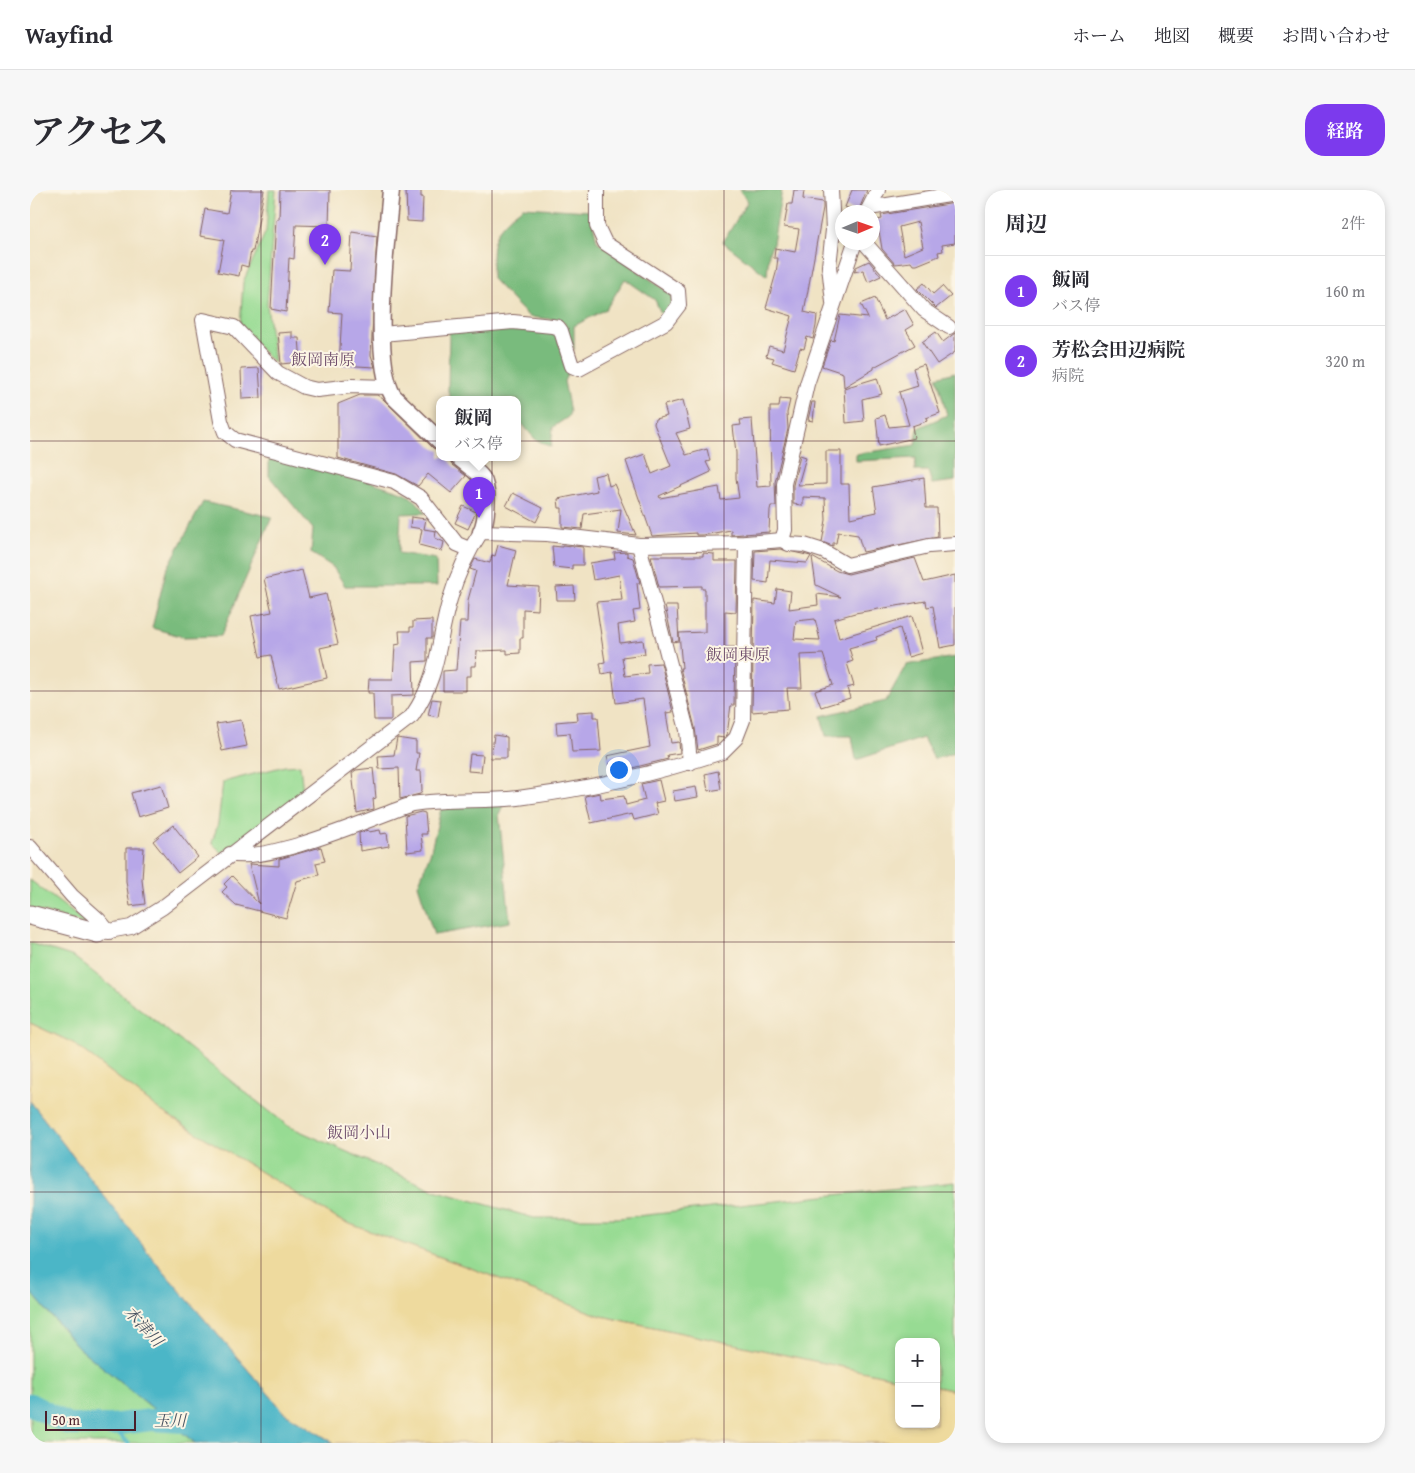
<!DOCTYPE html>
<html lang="ja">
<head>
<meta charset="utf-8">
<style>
  :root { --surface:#fff; --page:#f7f7f7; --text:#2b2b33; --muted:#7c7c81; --line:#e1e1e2; --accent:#7c3aed }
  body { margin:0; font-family:"Gentium Book Plus","Noto Serif JP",serif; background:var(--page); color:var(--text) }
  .controls { position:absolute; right:15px; bottom:15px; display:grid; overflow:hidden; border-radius:10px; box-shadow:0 2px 8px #0003 }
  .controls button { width:45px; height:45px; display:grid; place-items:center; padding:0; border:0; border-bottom:1px solid var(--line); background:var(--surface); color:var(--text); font:25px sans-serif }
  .compass { position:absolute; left:805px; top:15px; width:45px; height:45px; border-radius:50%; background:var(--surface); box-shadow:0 2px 8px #0003; rotate:88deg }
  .scale { position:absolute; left:15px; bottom:12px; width:91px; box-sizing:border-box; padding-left:5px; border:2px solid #4a1f2b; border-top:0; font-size:14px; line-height:18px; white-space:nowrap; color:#4a1f2b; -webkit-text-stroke:4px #fcf5e5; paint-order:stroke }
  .you { position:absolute; left:588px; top:579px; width:18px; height:18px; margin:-12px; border:4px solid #fff; border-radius:50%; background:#1a73e8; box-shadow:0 0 0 8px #1a73e833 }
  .badge { display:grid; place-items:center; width:32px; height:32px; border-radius:50%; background:var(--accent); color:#fff; font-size:16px; font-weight:700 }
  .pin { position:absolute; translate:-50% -41px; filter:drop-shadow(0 1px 2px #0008) }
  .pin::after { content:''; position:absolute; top:26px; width:18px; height:15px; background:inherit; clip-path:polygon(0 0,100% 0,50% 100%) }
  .popup { position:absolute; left:406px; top:206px; width:85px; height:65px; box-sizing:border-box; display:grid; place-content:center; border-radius:10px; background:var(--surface); filter:drop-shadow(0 1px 4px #0005); font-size:16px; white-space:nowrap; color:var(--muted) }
  .popup b { font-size:19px; color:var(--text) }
  .popup::after { content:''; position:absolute; left:50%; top:100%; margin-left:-10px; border:10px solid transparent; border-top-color:var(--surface) }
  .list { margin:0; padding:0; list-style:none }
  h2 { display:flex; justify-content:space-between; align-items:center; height:65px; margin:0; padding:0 20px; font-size:21px }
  h2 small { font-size:16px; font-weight:400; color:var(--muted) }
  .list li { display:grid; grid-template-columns:32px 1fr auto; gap:15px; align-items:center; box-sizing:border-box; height:70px; padding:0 20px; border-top:1px solid var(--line) }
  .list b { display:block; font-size:19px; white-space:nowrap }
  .list p { margin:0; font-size:16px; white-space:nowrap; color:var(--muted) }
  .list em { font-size:16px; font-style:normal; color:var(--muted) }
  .map { position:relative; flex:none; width:925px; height:1253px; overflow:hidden; border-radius:20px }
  header { display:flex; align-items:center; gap:30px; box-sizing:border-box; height:70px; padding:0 25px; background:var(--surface); border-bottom:1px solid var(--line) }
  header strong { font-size:24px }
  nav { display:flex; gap:28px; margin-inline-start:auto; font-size:18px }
  .intro { display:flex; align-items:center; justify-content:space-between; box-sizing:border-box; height:120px; padding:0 30px }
  h1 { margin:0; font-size:35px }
  .button { padding:12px 22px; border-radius:20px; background:var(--accent); color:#fff; font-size:18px; font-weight:700 }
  main { display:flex; gap:30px; padding:0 30px }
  aside { flex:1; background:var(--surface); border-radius:20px; box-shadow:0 2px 8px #0003 }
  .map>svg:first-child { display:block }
  .green { fill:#97db93; stroke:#707d5f }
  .forest { fill:#79bb7d; stroke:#626d54 }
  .sand { fill:#eeda9e; stroke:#9c7c64 }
  .water { fill:#4bb6c7; stroke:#4a6a79 }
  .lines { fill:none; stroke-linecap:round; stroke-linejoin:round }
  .stream { stroke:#4bb6c7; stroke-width:4 }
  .river { stroke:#4bb6c7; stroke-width:22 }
  .building { fill:#b7a7e8; fill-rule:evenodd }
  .minor-casing { stroke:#846461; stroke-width:16 }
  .tertiary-casing { stroke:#846461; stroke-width:19 }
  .secondary-casing { stroke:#846461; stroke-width:21 }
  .minor { stroke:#fff; stroke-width:14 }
  .tertiary { stroke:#fff; stroke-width:16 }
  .secondary { stroke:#fff; stroke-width:19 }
  .grid { fill:none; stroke:#4a1f2b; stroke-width:1; stroke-opacity:0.55 }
  .labels { text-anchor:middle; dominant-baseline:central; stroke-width:4; stroke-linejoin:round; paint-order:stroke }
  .neighbourhood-label { font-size:16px; fill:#704f6d; stroke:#fcf5e5 }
  .water-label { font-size:16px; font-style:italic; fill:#4a5462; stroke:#fcf5e5 }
</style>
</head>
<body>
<header>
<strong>Wayfind</strong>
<nav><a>ホーム</a><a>地図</a><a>概要</a><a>お問い合わせ</a></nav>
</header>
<div class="intro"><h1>アクセス</h1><a class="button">経路</a></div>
<main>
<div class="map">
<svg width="925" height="1253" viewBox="0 0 925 1253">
  <rect width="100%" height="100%" fill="#fcf5e5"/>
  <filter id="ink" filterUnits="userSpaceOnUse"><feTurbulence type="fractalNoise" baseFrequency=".02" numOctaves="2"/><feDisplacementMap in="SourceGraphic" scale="10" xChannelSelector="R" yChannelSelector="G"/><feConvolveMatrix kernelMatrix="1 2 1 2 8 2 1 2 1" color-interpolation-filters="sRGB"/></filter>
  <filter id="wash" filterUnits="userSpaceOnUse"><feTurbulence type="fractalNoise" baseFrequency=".0096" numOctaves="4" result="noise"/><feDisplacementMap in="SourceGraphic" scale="20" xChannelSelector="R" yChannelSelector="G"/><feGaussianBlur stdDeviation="1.12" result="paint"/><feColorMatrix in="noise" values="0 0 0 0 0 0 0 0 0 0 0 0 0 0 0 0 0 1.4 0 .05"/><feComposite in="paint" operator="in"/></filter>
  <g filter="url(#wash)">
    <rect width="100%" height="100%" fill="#f0e3c4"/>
    <g class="green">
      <path d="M239 0H246L237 114 244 173 210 138 213 92 236 41Z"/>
      <path d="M270 575 273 602 192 663 182 653 188 633 193 592 255 576Z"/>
      <path d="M0 690 60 736 0 718Z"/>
      <path d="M0 753 44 767 258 936 404 1000 504 1028H589L925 992V1201L906 1197V1152H869V1189L571 1126 309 1030 131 921 43 853 0 833Z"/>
      <path d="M0 1101 48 1157 165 1253H0Z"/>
    </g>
    <g class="forest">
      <path d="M709 0H752L743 54 739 62 737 86 693 52 718 11Z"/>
      <path d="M493 17 560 21 567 51 642 105 643 115 634 130 625 110 595 89 576 119 544 136V160L534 133 530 130 499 127 462 89C462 49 460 42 493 17Z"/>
      <path d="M477 136 526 143 539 181 534 191 540 222 538 227 523 237 521 257 505 249 488 229V209H421L418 201 419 141Z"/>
      <path d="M925 182V291L902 294 898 281H885L886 268 826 271V264L885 255 888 238 917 225 907 187Z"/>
      <path d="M239 263 315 283 375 303 386 311 396 323 371 324 369 363 406 369 407 396H315L303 377 281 363 283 339 239 286Z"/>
      <path d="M173 312 242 327 191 446 154 447 122 438 136 381Z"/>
      <path d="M925 467V563L904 569 893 548 826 570 822 546H796L791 526 856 511 876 475Z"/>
      <path d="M474 613 469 624 480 732 404 745 388 695 400 664 412 615Z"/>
    </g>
    <path class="sand" d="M0 833 43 853 131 921 309 1030 571 1126 869 1189V1234H906V1197L925 1201V1253H304L255 1223 127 1074 0 911Z"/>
    <path class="water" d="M0 911 127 1074 255 1223 304 1253H165L48 1157 0 1101Z"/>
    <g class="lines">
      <path class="stream" d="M81 1235 98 1253"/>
      <path class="river" d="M0 1214 40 1235H81L121 1230 153 1232 169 1229"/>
    </g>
    <g id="blocks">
      <g class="building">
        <path d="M201 0H234L223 61H221L218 77 211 75 209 86 188 82 194 50 170 46 175 19 197 23Z"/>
        <path d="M250 0H300L299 36 266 35 264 69 259 68 256 122 241 119 246 29H249Z"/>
        <path d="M376 0H391V7H393L392 32 377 31Z"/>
        <path d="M764 0H774L773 9 793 12V18L774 122 787 125 786 136 783 149 777 147 774 159 770 158 764 179 742 172 744 168 736 166 739 156 753 160 762 126 736 118 746 83 748 68H744L745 58 765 62 769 39 754 37 758 14H762Z"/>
        <path d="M822 0H837L828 22 815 17Z"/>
        <path d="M925 13V53L912 55 913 61 908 62 909 66 887 75H883L881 72 865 74 852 59 849 41 842 42V31L852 29 851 25ZM888 32 893 57 874 65 869 37Z"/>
        <path d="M322 42 347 46 341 165 345 177 309 175 312 123 299 122 302 80 320 81Z"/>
        <path d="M839 71 851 86 838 92 833 80 824 82 826 77Z"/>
        <path d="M894 93 903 104 912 96 921 106 906 118 887 99Z"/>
        <path d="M845 108 855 130 875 119 884 135 876 140 885 155 844 177V179L814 197 813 183 792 176 801 150 804 151 810 125 838 128 831 114Z"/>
        <path d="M262 142V148H269L271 172 251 174 248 143Z"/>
        <path d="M906 142 913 152 925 143V162L907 174 892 152Z"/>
        <path d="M894 174 910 223 896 228 897 231 882 236 884 248 849 256 846 228 855 225 859 237 879 235 869 202 888 196 883 178Z"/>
        <path d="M229 178 231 208 212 209 211 179Z"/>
        <path d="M847 188 852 204 832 209 834 231 816 233 814 198Z"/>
        <path d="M330 205H347L353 209 403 258 410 261V267H417L422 275 436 286 421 303 398 284 388 296 366 284 308 268V214Z"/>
        <path d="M750 209 760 210 757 223 758 239 745 292 746 316H741L740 320 739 342 701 345V340L673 345H666V343L622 346 596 271 615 264 622 284 641 276 624 234 625 229 637 226 634 215 653 210 660 239 646 243 656 265 677 259 680 271 676 272 681 282 629 306 630 308 689 297 691 310 709 308 706 288V263L703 236 711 235 710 230 722 229 727 297 741 296 740 217H749Z"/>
        <path d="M782 212H785L783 231 778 230Z"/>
        <path d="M796 261H811V294H819L820 328 847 322 843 297 894 288 896 318H907L908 347 833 362 828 345 808 342 806 353H803V356L792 352 796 330 795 308 773 307V315L763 314V295L770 265 776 267 768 295 796 294Z"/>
        <path d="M576 283 579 296 584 294 606 345 588 343 591 319 554 324 552 339 532 337V318H529L528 309 567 301 564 286Z"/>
        <path d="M483 303 513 318 506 332 476 316Z"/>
        <path d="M433 316 446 322 438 339 425 333Z"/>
        <path d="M381 327 396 329 394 339 406 341 405 348 414 352 412 361 389 355 392 339 380 337Z"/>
        <path d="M468 355 486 360 478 395 509 397 508 420 493 419V448H490V463L477 464V460L447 461 446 476H441V486H436V501H413V481L426 480 430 432H437L438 410 446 381 440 379 445 369 460 373 462 365 465 366Z"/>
        <path d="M532 355 553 357V375H542V379L524 377 522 356 532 357Z"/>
        <path d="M750 359 781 366 777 373 740 370 738 393 724 391 725 361Z"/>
        <path d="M597 362V366L603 368 610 393H607L610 420 603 421 605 432 588 435 590 453 613 450 615 464 592 467 595 486 618 483 617 474 631 473 643 522 636 523 641 553 649 552 650 563 637 565 638 569 582 583 577 566 620 557 613 509 586 513 582 482 572 484 570 473 575 472 566 412 592 410 589 385 563 390 560 373 585 369 584 363Z"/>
        <path d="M673 363 684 364V371H707L706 422 695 421V457H705L704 515H701L697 545 694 548 687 547V554L668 560 665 538 650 478H652L649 443 675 442V399H672V396L629 397 621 366H673Z"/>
        <path d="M782 367 807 381 818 384 885 368 894 392 925 385V455L910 458 903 416 897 417 896 411 825 423 804 429 809 448 882 426 892 463 878 467 870 438 846 447 847 450 819 458 823 471 817 473 824 496 817 498 820 508 791 517 785 501 803 495 793 464 770 465 772 498H757L759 519 722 522 724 410 745 413 747 399 761 401 759 419 788 415 787 404 811 407 786 395ZM785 429 790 450 764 449 766 431Z"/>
        <path d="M272 380 279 408 296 404 308 454 290 458 297 488 249 499 241 465 230 467 221 426 242 422 234 389Z"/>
        <path d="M544 396 545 410H527L526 397Z"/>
        <path d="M635 416H647L649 451 643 452Z"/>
        <path d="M402 430V448H397V471L383 472 384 505 361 506V530H344L343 503H338L339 489H363L365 455 370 454 369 441H380V437H383V431Z"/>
        <path d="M402 509 411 510 408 527 398 525Z"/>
        <path d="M564 521V527H568L571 561 542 562 540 543 527 544 526 532 548 530 547 522Z"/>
        <path d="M211 530 217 556 192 561 186 534Z"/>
        <path d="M464 545 477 547V568H461Z"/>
        <path d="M367 548 386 551V563H389L386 581H391L392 600 390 604 370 609 369 578 349 579 348 566 364 565Z"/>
        <path d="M440 564 453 565 451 582 438 581Z"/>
        <path d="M343 578 346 608 343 609 344 619 327 623 322 583 326 580Z"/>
        <path d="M688 581 691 599 678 601 675 584Z"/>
        <path d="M629 590 634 611 625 613 628 624 604 630 602 624 561 633 555 606 570 603 571 609 594 606 596 615 615 610 611 594Z"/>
        <path d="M131 595 138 618 108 627 101 603Z"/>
        <path d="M666 597 668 607 645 611 643 601Z"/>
        <path d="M391 622 395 623 397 644H391L393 660 377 662 375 626Z"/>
        <path d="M143 635 168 667 148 683 123 651Z"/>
        <path d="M338 640 339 642 350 640 351 644 357 643 359 656 330 661 329 643Z"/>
        <path d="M291 657 295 671 286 673 289 685 267 691 256 728 206 715 192 702 197 697 194 694 202 686 229 714 219 674 249 676V669Z"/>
        <path d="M96 658H114L112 690 115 714 100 716 96 691Z"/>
      </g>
    </g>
  </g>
  <g filter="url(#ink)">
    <use href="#blocks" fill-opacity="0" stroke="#846461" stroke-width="1"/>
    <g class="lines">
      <g class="minor-casing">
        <g id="minor">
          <path d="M801 0 803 40 799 76 803 112"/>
          <path d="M839 18 925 4"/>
          <path d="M837 22 848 0"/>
          <path d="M834 52 894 120 919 137"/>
          <path d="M352 144 483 132 522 136 528 137 531 141 542 176 549 179 636 132 649 115 648 101 575 53 567 36V0"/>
          <path d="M358 197 322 196 287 200 274 197 248 183 204 137 173 130 191 231 195 242 205 250 364 292 391 308 427 354 439 359"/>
          <path d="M752 350 755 340 754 294 777 194 825 52"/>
          <path d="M609 355 657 540 660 573"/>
          <path d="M0 657 42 706 69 730 79 742"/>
          <path d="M200 664C238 674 342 628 382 614 418 608 453 612 488 608 558 599 625 584 692 562L706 548 713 530 716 353"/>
          <path d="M68 743 101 737 133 717 382 526C410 485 407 453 420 409 427 385 437 363 451 342L517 344 609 355 716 353 752 350 759 354 774 355 793 361 817 375 899 356 925 354"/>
        </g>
      </g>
      <g class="tertiary-casing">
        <g id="tertiary">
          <path d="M361 0C357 46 341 169 363 206L410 251"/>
          <path d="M428 267C435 273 446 280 452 288 459 299 457 331 451 342"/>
        </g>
      </g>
      <g class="secondary-casing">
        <path id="secondary" d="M0 725 68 743"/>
      </g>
      <use href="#minor" class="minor"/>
      <use href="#tertiary" class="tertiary"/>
      <use href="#secondary" class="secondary"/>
    </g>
  </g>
  <path class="grid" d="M231 0V1253M462 0V1253M694 0V1253M0 251H925M0 501H925M0 752H925M0 1002H925"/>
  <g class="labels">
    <g class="neighbourhood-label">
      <text x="293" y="169">飯岡南原</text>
      <text x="708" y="464">飯岡東原</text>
      <text x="329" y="942">飯岡小山</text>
    </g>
    <g class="water-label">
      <text transform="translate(114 1136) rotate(47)">木津川</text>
      <text x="140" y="1230">玉川</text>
    </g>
  </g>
</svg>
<div class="controls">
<button>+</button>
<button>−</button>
</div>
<svg class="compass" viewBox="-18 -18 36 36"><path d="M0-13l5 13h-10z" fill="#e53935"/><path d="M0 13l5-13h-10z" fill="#7c7c81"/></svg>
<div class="scale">50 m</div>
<div class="you"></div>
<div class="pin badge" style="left:449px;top:328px">1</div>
<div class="popup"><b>飯岡</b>バス停</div>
<div class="pin badge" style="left:295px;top:75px">2</div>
</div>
<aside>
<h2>周辺<small>2件</small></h2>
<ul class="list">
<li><span class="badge">1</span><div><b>飯岡</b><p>バス停</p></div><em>160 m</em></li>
<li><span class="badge">2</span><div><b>芳松会田辺病院</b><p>病院</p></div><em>320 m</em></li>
</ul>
</aside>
</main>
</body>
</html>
